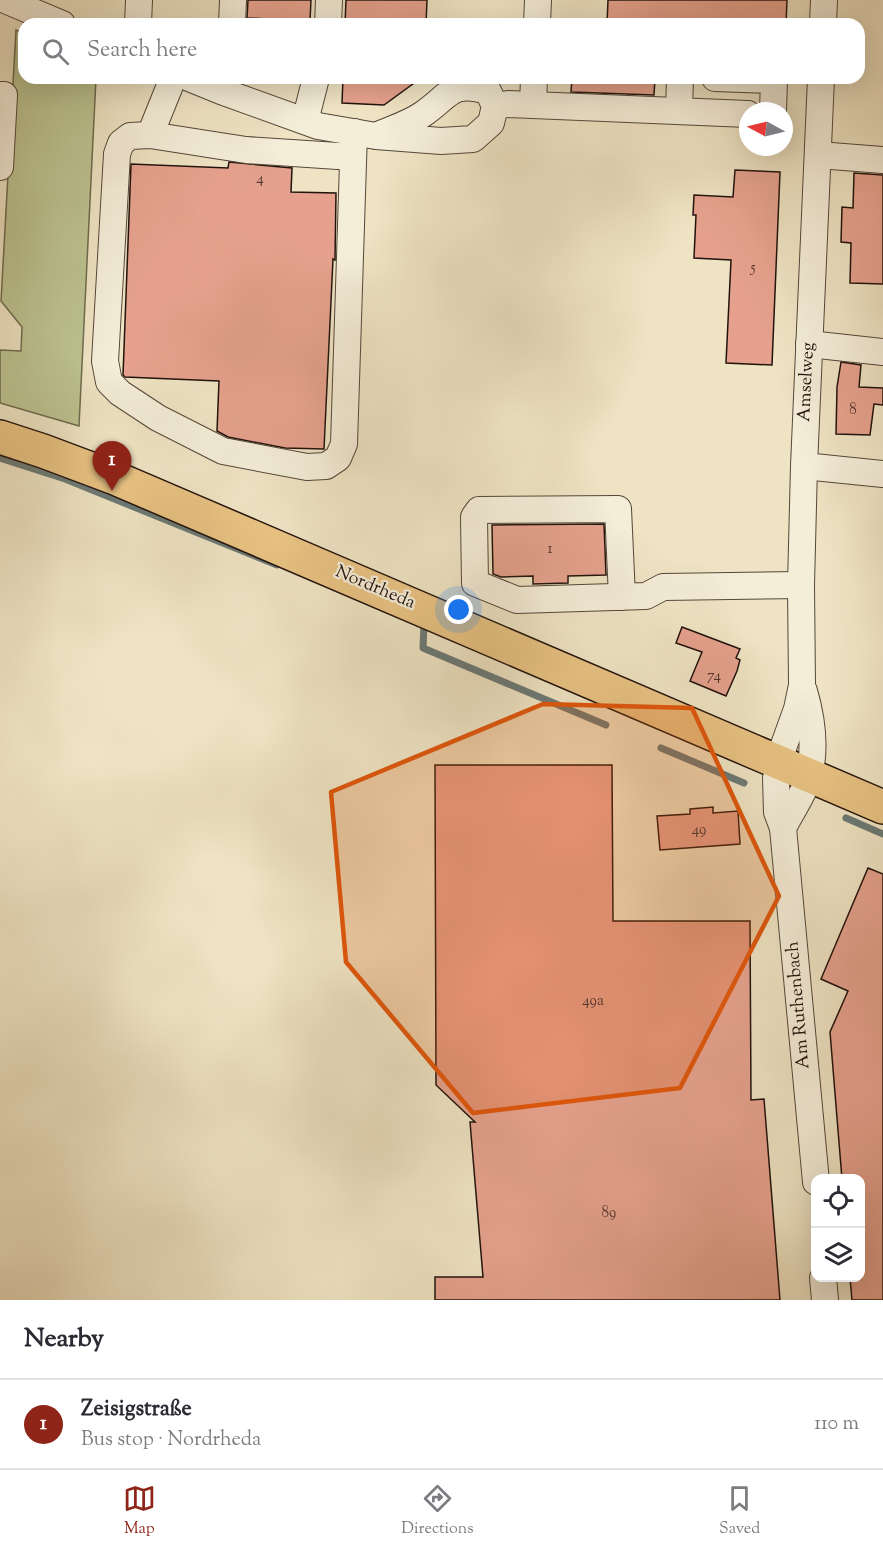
<!DOCTYPE html>
<html lang="en">
<head>
<meta charset="utf-8">
<style>
  :root { --surface:#fff; --page:#f7f7f7; --text:#2b2b33; --muted:#7c7c81; --line:#e1e1e2; --accent:#8f2418 }
  body { margin:0; font-family:"Sorts Mill Goudy",serif; background:var(--page); color:var(--text) }
  .controls { position:absolute; right:18px; bottom:18px; display:grid; overflow:hidden; border-radius:12px; box-shadow:0 6px 24px #0002 }
  .controls button { width:54px; height:54px; display:grid; place-items:center; padding:0; border:0; border-bottom:2px solid var(--line); background:var(--surface); color:var(--text); font:30px sans-serif }
  .compass { position:absolute; left:739px; top:102px; width:54px; height:54px; border-radius:50%; background:var(--surface); box-shadow:0 6px 24px #0002; rotate:277deg }
  .you { position:absolute; left:459px; top:610px; width:21px; height:21px; margin:-15px; border:4px solid #fff; border-radius:50%; background:#1a73e8; box-shadow:0 0 0 9px #1a73e833 }
  .badge { display:grid; place-items:center; width:39px; height:39px; border-radius:50%; background:var(--accent); color:#fff; font-size:20px; font-weight:700 }
  .pin { position:absolute; translate:-50% -50px; filter:drop-shadow(0 2px 3px #0008) }
  .pin::after { content:''; position:absolute; top:32px; width:21px; height:18px; background:inherit; clip-path:polygon(0 0,100% 0,50% 100%) }
  .list { margin:0; padding:0; list-style:none }
  h2 { display:flex; justify-content:space-between; align-items:center; height:78px; margin:0; padding:0 24px; font-size:26px }
  h2 small { font-size:20px; font-weight:400; color:var(--muted) }
  .list li { display:grid; grid-template-columns:39px 1fr auto; gap:18px; align-items:center; box-sizing:border-box; height:90px; padding:0 24px; border-top:2px solid var(--line) }
  .list b { display:block; font-size:22px; white-space:nowrap }
  .list p { margin:0; font-size:20px; white-space:nowrap; color:var(--muted) }
  .list em { font-size:20px; font-style:normal; color:var(--muted) }
  .icon { flex:none; width:33px; height:33px; fill:none; stroke:currentColor; stroke-width:2; stroke-linecap:round; stroke-linejoin:round }
  .map { position:relative; flex:none; width:883px; height:1300px; overflow:hidden }
  .search { position:absolute; background:var(--surface); box-shadow:0 6px 24px #0002; left:18px; right:18px; top:18px; height:66px; display:flex; align-items:center; gap:15px; box-sizing:border-box; padding:0 21px; border-radius:18px; color:var(--muted); font-size:22px }
  .sheet { height:168px; background:var(--surface) }
  nav { display:flex; justify-content:space-around; align-items:center; box-sizing:border-box; height:84px; border-top:2px solid var(--line); background:var(--surface); font-size:16px; color:var(--muted) }
  nav a { display:grid; justify-items:center; gap:3px }
  nav .on { color:var(--accent) }
  .map>svg:first-child { display:block }
  .green { fill:#bcc391; stroke:#6f6b4f; stroke-width:1.5 }
  .lines { fill:none; stroke-linecap:round; stroke-linejoin:round }
  .stream { stroke:#6b7975; stroke-width:7 }
  .building { fill:#e5a18d; stroke:#22130d; stroke-width:1.5 }
  .minor-casing { stroke:#55473a; stroke-width:28 }
  .major-casing { stroke:#22130d; stroke-width:36 }
  .minor { stroke:#f4edd8; stroke-width:26 }
  .major { stroke:#e7c282; stroke-width:33 }
  .marked { fill:#de560c; fill-opacity:0.2; stroke:#de560c; stroke-width:4.5; stroke-linejoin:round }
  .labels { text-anchor:middle; dominant-baseline:central; stroke-width:4.5; stroke-linejoin:round; paint-order:stroke }
  .number-label { font-size:15px; fill:#53362d }
  .street-label { font-size:18px; fill:#22130d; stroke:#f4edd8 }
</style>
</head>
<body>
<div class="map">
<svg width="883" height="1300" viewBox="0 0 883 1300">
  <rect width="100%" height="100%" fill="#eee3c3"/>
  <filter id="stains"><feTurbulence type="fractalNoise" baseFrequency=".00333" numOctaves="4"/><feColorMatrix values="0 0 0 0 .2 0 0 0 0 .09 0 0 0 0 .02 0 0 0 .5 -.17"/></filter>
  <radialGradient id="worn" r=".72"><stop offset=".6" stop-color="#630" stop-opacity="0"/><stop offset="1" stop-color="#630" stop-opacity=".3"/></radialGradient>
  <path class="green" d="M16 30 24 33V78H96L79 426 0 403V350L21 351 22 327 1 301Z"/>
  <g class="lines">
    <g class="stream">
      <path d="M0 458 65 479 277 565"/>
      <path d="M418 623 424 625 423 648 606 725"/>
      <path d="M661 748 744 783"/>
      <path d="M846 818 883 834"/>
    </g>
  </g>
  <g class="building">
    <path d="M248 0H311L310 21 285 20 281 24H274L269 19 247 18Z"/>
    <path d="M346 0H427L426 24H345Z"/>
    <path d="M608 0H787L786 24H607Z"/>
    <path d="M343 78H421L384 105 342 103Z"/>
    <path d="M572 78H655L654 95 571 92Z"/>
    <path d="M229 162 292 168 291 192 336 193 335 260 333 259 324 449 285 448 228 437 217 431 219 381 125 377 123 375 131 164 228 168Z"/>
    <path d="M735 170 780 172 772 365 726 363 731 260 694 258 696 215H693L694 195 733 197Z"/>
    <path d="M854 173 883 175V284L850 283 851 243 841 242 842 207 853 208Z"/>
    <path d="M841 362 861 365 859 387 883 388V405L874 404 870 435 836 434 837 387Z"/>
    <path d="M604 524 606 575 568 576V583L533 584V576L501 577 493 574 492 525Z"/>
    <path d="M682 627 740 649 736 658 740 660 737 671 726 696 690 681 702 652 676 643Z"/>
    <path d="M435 765H612L613 921H750L751 1100 764 1099 780 1300H435V1277H483L470 1122H475L436 1085Z"/>
    <path d="M713 807V813L738 811 740 844 660 850 657 816 690 814V809Z"/>
    <path d="M868 868 883 874V1300H852L850 1278H861V1179H842L830 1032 848 991 821 979Z"/>
  </g>
  <g class="lines">
    <g class="minor-casing">
      <g id="minor">
        <path d="M5 0 62 24"/>
        <path d="M138 24 139 0"/>
        <path d="M232 24 233 0"/>
        <path d="M328 24 329 0"/>
        <path d="M537 24 538 0"/>
        <path d="M823 24 824 0"/>
        <path d="M189 78 221 91 318 126 376 136 441 141 473 139 491 123 495 106 488 91C450 80 450 96 423 114 409 124 391 129 376 136"/>
        <path d="M715 78 774 80 773 111"/>
        <path d="M0 95H4L0 167"/>
        <path d="M533 105 534 78"/>
        <path d="M495 106 508 104 748 114"/>
        <path d="M679 111 680 78"/>
        <path d="M305 121 316 78"/>
        <path d="M150 135 173 78"/>
        <path d="M818 155 883 160"/>
        <path d="M353 157 246 150 150 135 130 136 121 143 117 154 105 361 109 382 120 393 158 418 223 451 307 467 326 466 338 458 344 444 354 132"/>
        <path d="M809 344 883 352"/>
        <path d="M804 466 883 474"/>
        <path d="M622 597 618 509 479 510 474 517 475 583 517 600 646 596 663 587 801 585"/>
        <path d="M783 828C790 814 799 801 805 787 817 757 813 722 804 691"/>
        <path d="M816 1182 783 828 777 812 776 778 784 745 797 709 802 685 801 585 804 466 821 78"/>
        <path d="M823 1278 825 1300"/>
      </g>
    </g>
    <g class="major-casing">
      <path id="major" d="M0 437 43 451 115 478 883 807"/>
    </g>
    <use href="#minor" class="minor"/>
    <use href="#major" class="major"/>
  </g>
  <path class="marked" d="M543 704 692 708 779 896 680 1088 473 1113 346 962 331 792Z"/>
  <g class="labels">
    <g class="number-label">
      <text x="260" y="179">4</text>
      <text x="753" y="268">5</text>
      <text x="853" y="410">8</text>
      <text x="550" y="549">1</text>
      <text x="714" y="676">74</text>
      <text x="699" y="830">49</text>
      <text x="593" y="1001">49a</text>
      <text x="609" y="1213">89</text>
    </g>
    <g class="street-label">
      <text transform="translate(807 382) rotate(-87)">Amselweg</text>
      <text transform="translate(375 588) rotate(23)">Nordrheda</text>
      <text transform="translate(799 1005) rotate(-95)">Am Ruthenbach</text>
    </g>
  </g>
  <rect width="100%" height="100%" filter="url(#stains)"/>
  <rect width="100%" height="100%" fill="url(#worn)"/>
</svg>
<div class="controls">
<button><svg class="icon" aria-label="locate" viewBox="0 0 24 24"><circle cx="12" cy="12" r="6"/><path d="M12 2v4M12 18v4M2 12h4M18 12h4"/></svg></button>
<button><svg class="icon" aria-label="layers" viewBox="0 0 24 24"><path d="M12 4l9 5-9 5-9-5zM3 14l9 5 9-5"/></svg></button>
</div>
<svg class="compass" viewBox="-18 -18 36 36"><path d="M0-13l5 13h-10z" fill="#e53935"/><path d="M0 13l5-13h-10z" fill="#7c7c81"/></svg>
<div class="you"></div>
<div class="pin badge" style="left:112px;top:491px">1</div>
<div class="search"><svg class="icon" aria-label="search" viewBox="0 0 24 24"><circle cx="10" cy="10" r="6"/><path d="M15 15l6 6"/></svg>Search here</div>
</div>
<section class="sheet">
<h2>Nearby<small></small></h2>
<ul class="list">
<li><span class="badge">1</span><div><b>Zeisigstraße</b><p>Bus stop · Nordrheda</p></div><em>110 m</em></li>
</ul>
</section>
<nav>
<a class="on"><svg class="icon" aria-label="map" viewBox="0 0 24 24"><path d="M3 6l6-2 6 2 6-2v14l-6 2-6-2-6 2zM9 4v14M15 6v14"/></svg>Map</a>
<a><svg class="icon" aria-label="directions" viewBox="0 0 24 24"><path d="M12 3l9 9-9 9-9-9zM9 14v-3h6M13 9l2 2-2 2"/></svg>Directions</a>
<a><svg class="icon" aria-label="saved" viewBox="0 0 24 24"><path d="M7 4h10v16l-5-4-5 4z"/></svg>Saved</a>
</nav>
</body>
</html>
